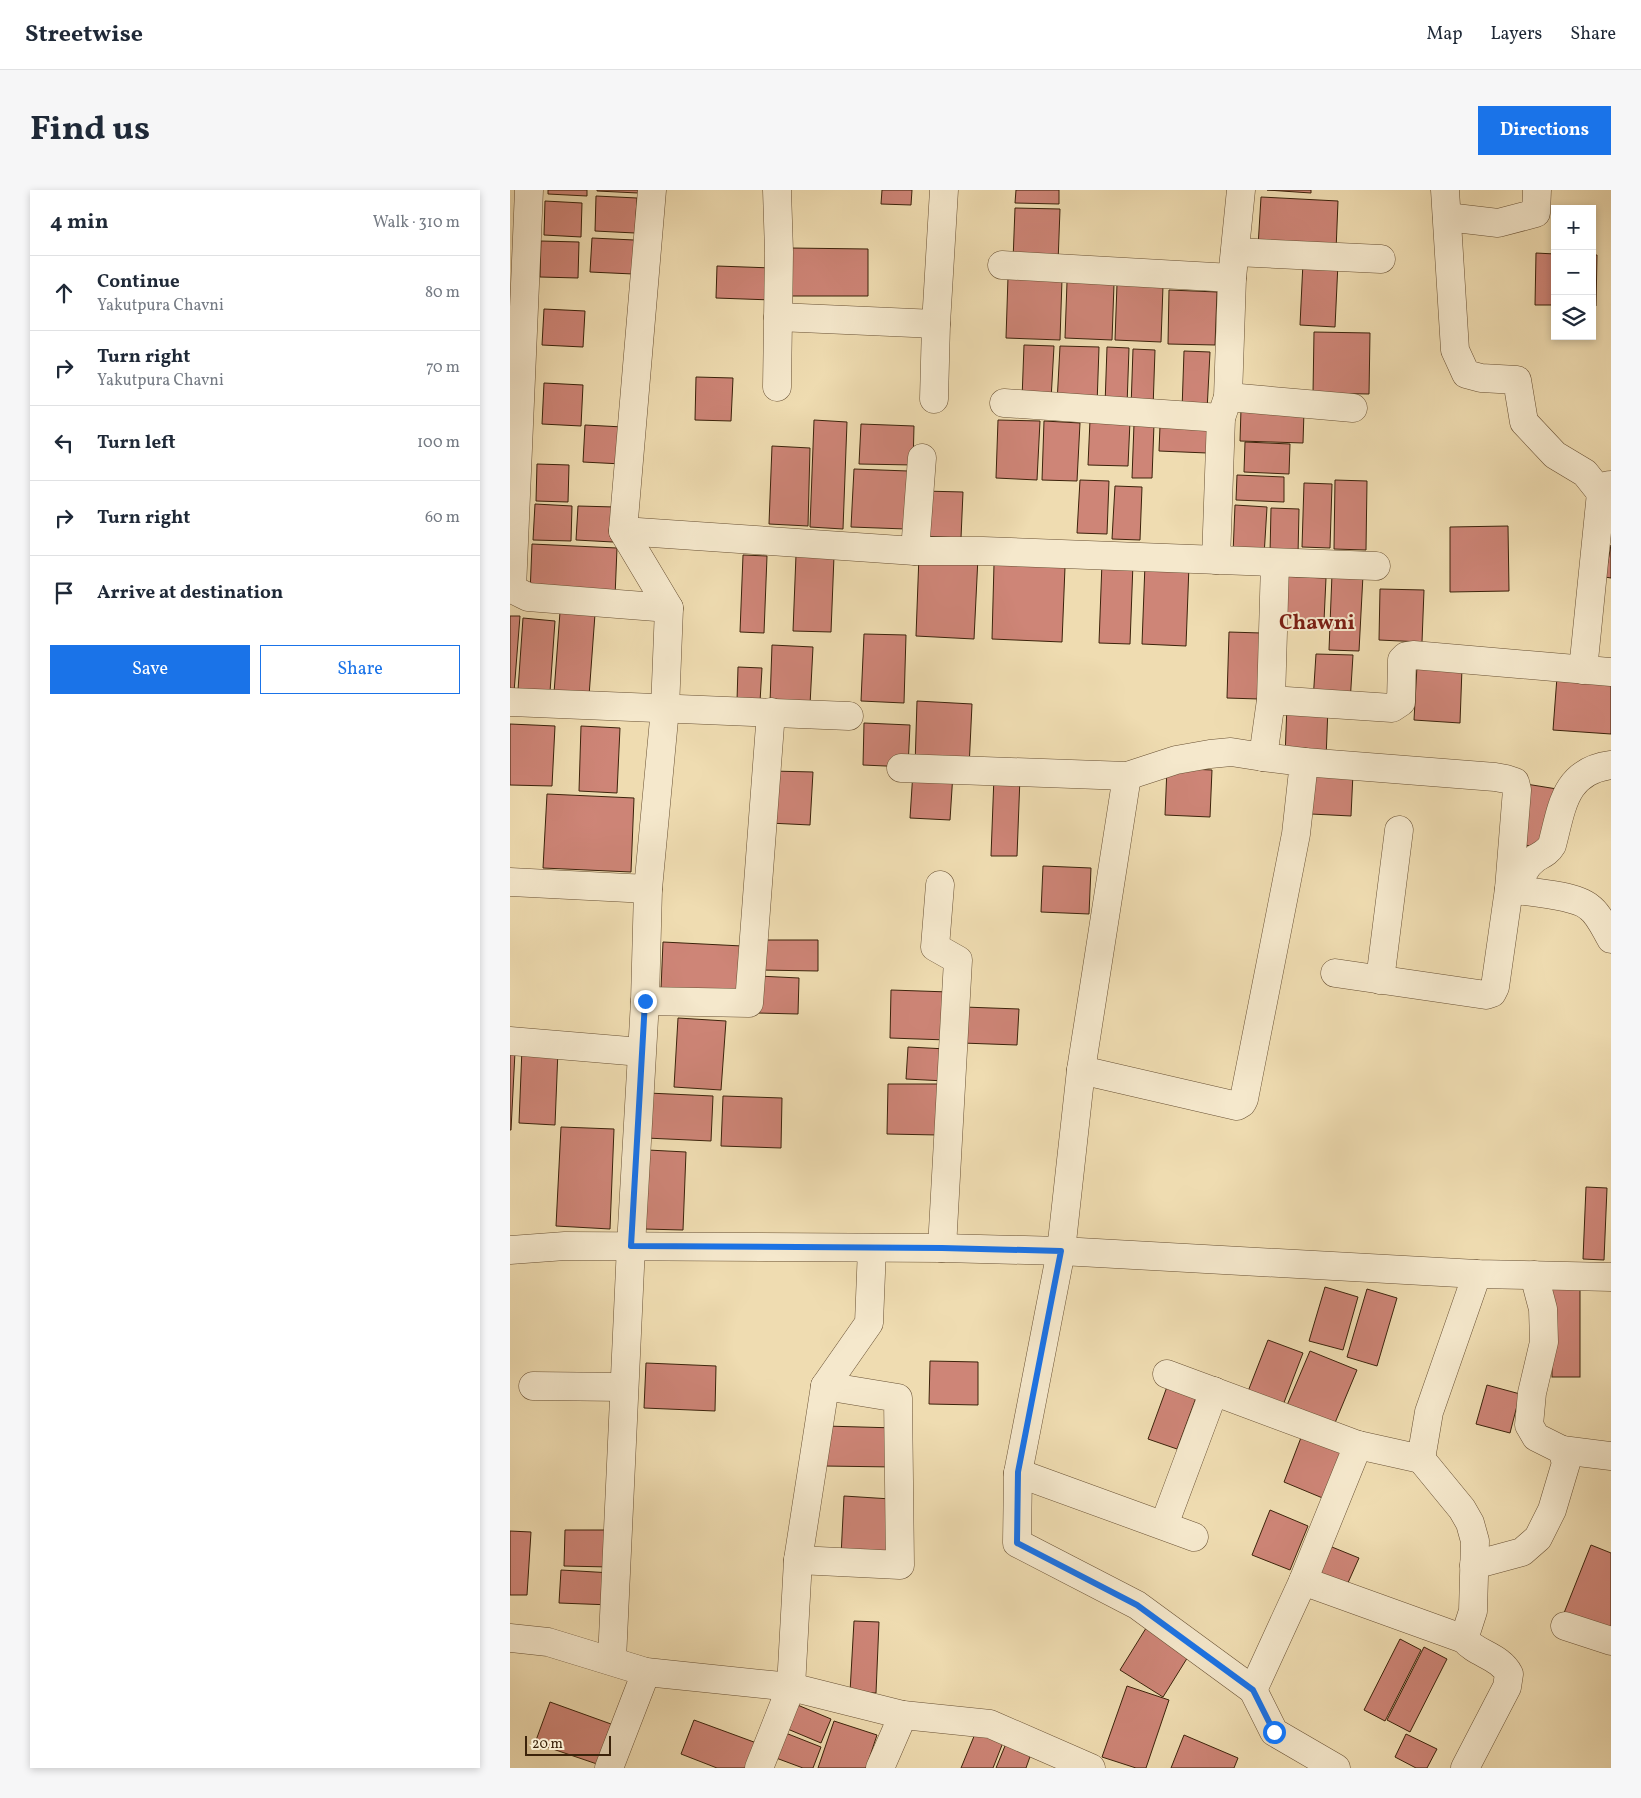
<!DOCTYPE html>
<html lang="en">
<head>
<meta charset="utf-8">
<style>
  :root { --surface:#fff; --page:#f6f6f7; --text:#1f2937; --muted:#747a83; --line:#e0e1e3; --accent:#1a73e8 }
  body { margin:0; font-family:Vollkorn,serif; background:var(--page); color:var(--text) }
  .controls { position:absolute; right:15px; top:15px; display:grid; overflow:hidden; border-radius:0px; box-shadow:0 2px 8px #0003 }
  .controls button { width:45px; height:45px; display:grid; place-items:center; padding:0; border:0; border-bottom:1px solid var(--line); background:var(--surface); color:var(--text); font:25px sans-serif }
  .scale { position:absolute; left:15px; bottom:12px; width:86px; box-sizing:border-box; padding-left:5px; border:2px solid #3c230b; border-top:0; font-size:14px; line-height:18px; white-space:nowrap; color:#3c230b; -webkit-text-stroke:4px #f5e8cc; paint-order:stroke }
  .stop { position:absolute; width:15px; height:15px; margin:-11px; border:4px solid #1a73e8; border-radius:50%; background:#fff }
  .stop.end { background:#1a73e8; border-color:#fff; box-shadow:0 1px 5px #0008 }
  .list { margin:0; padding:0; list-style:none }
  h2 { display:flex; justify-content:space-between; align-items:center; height:65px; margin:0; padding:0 20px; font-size:21px }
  h2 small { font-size:16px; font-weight:400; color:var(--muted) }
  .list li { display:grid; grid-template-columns:32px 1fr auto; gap:15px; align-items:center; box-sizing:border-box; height:75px; padding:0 20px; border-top:1px solid var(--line) }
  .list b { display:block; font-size:19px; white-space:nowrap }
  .list p { margin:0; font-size:16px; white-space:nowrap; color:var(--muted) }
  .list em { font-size:16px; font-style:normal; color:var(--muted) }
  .actions { display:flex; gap:10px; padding:15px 20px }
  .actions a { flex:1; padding:11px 0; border:1px solid var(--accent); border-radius:0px; text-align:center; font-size:18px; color:var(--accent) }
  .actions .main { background:var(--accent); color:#fff }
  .icon { flex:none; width:28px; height:28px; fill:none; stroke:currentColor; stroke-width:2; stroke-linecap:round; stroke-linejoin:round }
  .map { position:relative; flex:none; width:1101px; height:1578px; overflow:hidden; border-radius:0px }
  header { display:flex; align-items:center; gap:30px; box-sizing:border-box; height:70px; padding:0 25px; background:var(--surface); border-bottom:1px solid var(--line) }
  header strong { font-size:24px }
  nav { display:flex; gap:28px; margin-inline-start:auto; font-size:18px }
  .intro { display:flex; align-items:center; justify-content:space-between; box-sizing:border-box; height:120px; padding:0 30px }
  h1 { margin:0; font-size:35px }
  .button { padding:12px 22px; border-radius:0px; background:var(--accent); color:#fff; font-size:18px; font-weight:700 }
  main { display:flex; gap:30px; padding:0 30px }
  aside { flex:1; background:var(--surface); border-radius:0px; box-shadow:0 2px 8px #0003 }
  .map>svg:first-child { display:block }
  .building { fill:#ce8577; stroke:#3c230b }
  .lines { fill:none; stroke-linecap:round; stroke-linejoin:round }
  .minor-casing { stroke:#695134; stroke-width:29 }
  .minor { stroke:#f5e8cc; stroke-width:28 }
  .route { stroke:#1a73e8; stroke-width:6 }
  .labels { text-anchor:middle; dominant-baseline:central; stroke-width:4; stroke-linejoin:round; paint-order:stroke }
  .neighbourhood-label { font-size:21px; font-weight:bold; fill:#7a1f14; stroke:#f5e8cc }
</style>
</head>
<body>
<header>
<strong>Streetwise</strong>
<nav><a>Map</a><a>Layers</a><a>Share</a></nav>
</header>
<div class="intro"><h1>Find us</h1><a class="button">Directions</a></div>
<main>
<aside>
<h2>4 min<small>Walk · 310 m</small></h2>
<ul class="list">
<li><svg class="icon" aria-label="ahead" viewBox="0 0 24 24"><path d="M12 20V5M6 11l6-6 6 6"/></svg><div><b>Continue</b><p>Yakutpura Chavni</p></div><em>80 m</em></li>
<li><svg class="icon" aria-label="right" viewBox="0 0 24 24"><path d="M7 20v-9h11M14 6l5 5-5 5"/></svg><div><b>Turn right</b><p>Yakutpura Chavni</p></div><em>70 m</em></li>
<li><svg class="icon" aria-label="left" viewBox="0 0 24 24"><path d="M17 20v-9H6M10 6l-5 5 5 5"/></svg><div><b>Turn left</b></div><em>100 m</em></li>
<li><svg class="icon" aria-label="right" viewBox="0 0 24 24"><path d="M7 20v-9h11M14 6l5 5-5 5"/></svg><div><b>Turn right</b></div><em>60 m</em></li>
<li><svg class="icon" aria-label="arrive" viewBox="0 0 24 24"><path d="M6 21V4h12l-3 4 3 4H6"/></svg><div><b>Arrive at destination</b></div></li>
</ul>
<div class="actions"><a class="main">Save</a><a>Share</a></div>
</aside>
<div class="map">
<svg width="1101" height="1578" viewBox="0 0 1101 1578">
  <rect width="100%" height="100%" fill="#efdcb1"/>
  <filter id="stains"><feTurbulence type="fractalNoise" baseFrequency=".004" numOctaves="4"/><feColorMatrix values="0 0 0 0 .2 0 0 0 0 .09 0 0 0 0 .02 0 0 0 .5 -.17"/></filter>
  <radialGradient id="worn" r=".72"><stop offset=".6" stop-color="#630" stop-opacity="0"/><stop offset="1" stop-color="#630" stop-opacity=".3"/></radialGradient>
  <g class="building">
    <path d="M38 0H77V6L38 4Z"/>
    <path d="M87 0H128V3L87 1Z"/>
    <path d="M372 0H402L401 15 371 14Z"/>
    <path d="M506 0H549V14L505 13Z"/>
    <path d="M757 0H801V3Z"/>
    <path d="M86 6 127 8 125 43 85 41Z"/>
    <path d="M751 7 828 11 826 61 748 57Z"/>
    <path d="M35 11 72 13 71 47 34 45Z"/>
    <path d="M505 18 550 19 548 73 503 71Z"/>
    <path d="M82 48 124 50 123 84 80 82Z"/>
    <path d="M31 51 69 52 68 88 30 87Z"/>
    <path d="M280 58 358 59V106H279Z"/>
    <path d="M1026 63 1045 64V115H1025Z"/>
    <path d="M1082 65H1087L1086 116H1082Z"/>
    <path d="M793 72 828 73 825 137 790 135Z"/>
    <path d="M207 76 262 78V110L206 108Z"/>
    <path d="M498 87 552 89 550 150 496 148Z"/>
    <path d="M557 92 604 94 602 150 555 148Z"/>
    <path d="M607 94 653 96 651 152 605 150Z"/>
    <path d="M659 100 707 102 705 155 658 154Z"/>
    <path d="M34 119 75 121 73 157 32 155Z"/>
    <path d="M804 142 860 143 859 204 803 203Z"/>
    <path d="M514 155 544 156 541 210 512 209Z"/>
    <path d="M550 156 589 157 587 215 547 213Z"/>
    <path d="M597 157 619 158 617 216 595 215Z"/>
    <path d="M623 159 645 160 643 219 621 218Z"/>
    <path d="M674 161 700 162 697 221 672 220Z"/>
    <path d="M186 187 223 188 221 231 185 230Z"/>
    <path d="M34 193 73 195 71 236 32 234Z"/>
    <path d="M731 219 794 221 793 253 730 251Z"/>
    <path d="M304 230 337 232 333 339 300 337Z"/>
    <path d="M488 230 530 231 527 290 486 288Z"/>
    <path d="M580 230 620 231 618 276 578 275Z"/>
    <path d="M534 231 570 233 567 291 532 290Z"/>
    <path d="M351 234 404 236 403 275 349 274Z"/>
    <path d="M624 234H644L642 288H622Z"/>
    <path d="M75 235 113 237 112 274 73 272Z"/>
    <path d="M650 236 698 237 697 263 649 261Z"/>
    <path d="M735 252 780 254 779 284 734 282Z"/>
    <path d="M262 256 300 258 298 336 259 334Z"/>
    <path d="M27 274 59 275 58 312 26 311Z"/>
    <path d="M344 279 398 281 396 339 341 337Z"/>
    <path d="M727 285 774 287V312L726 310Z"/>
    <path d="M570 290 599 291 597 344 567 343Z"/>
    <path d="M825 290 857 291 856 360 824 359Z"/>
    <path d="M794 293 822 294 820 358 792 357Z"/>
    <path d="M605 296 632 297 630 350 602 349Z"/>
    <path d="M413 301 453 302 451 348 411 346Z"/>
    <path d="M25 314 62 316 61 351 23 350Z"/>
    <path d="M725 315 757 317 754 366 723 364Z"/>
    <path d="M68 316 105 317 103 352 66 350Z"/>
    <path d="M761 318 789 319 788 365 760 364Z"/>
    <path d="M998 336 999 401 940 402V337Z"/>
    <path d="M22 354 107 358 105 407 20 404Z"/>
    <path d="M1101 355V388L1095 387Z"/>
    <path d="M233 365 257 366 254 443 230 442Z"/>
    <path d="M286 365 324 366 321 442 283 441Z"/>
    <path d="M409 365 468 367 464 449 406 446Z"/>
    <path d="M592 372 623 373 620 454 589 453Z"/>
    <path d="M484 374 555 377 552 452 482 449Z"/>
    <path d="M635 374 679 375 676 456 632 454Z"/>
    <path d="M822 384 853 385 849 461 819 460Z"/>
    <path d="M769 386 816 388 814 431 768 429Z"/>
    <path d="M870 399 914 400 912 452 869 450Z"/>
    <path d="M50 422 85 424 79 506 44 503Z"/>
    <path d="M0 426H10L4 502H0Z"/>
    <path d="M13 428 45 431 40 502 8 500Z"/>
    <path d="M719 442 751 443 749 509 717 508Z"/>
    <path d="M354 444 396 445 394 513 351 511Z"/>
    <path d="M262 455 303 457 300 515 260 513Z"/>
    <path d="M806 464 843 465 840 513 803 511Z"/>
    <path d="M907 476 952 478 950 533 904 530Z"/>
    <path d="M228 477 252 478 250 512 227 511Z"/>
    <path d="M1047 487 1101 491V544L1043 540Z"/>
    <path d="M407 511 462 514 459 578 405 576Z"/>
    <path d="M777 515 818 517 816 569 775 567Z"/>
    <path d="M354 533 400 535 398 577 353 575Z"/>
    <path d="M0 534 45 536 42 596 0 595Z"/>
    <path d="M71 536 110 538 107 603 69 601Z"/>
    <path d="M657 578 702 580 700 627 655 625Z"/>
    <path d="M262 581 303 582 300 635 259 633Z"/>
    <path d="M403 581 443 583 440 630 400 628Z"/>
    <path d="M802 581 843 583 841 626 801 624Z"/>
    <path d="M484 586 510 587 507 666H481Z"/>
    <path d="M1016 594 1047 599 1036 659 1005 653Z"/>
    <path d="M37 604 124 608 121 682 33 678Z"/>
    <path d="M533 676 581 678 579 724 531 722Z"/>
    <path d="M249 750H308V781L249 780Z"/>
    <path d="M153 752 232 756 230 803 151 799Z"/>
    <path d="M248 786 289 788 288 824 247 823Z"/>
    <path d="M381 800 439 802 437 850 380 848Z"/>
    <path d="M454 817 509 819 507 855 452 853Z"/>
    <path d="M168 828 216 831 211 900 164 897Z"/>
    <path d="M398 857 437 859 435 891 396 889Z"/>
    <path d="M12 858 48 860 45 935 9 933Z"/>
    <path d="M0 862H5L1 940H0Z"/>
    <path d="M378 894H429L428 945 377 944Z"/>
    <path d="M138 903 203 906 201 951 136 948Z"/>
    <path d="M213 906 272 908 271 958 211 956Z"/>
    <path d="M51 937 104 939 100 1039 46 1036Z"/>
    <path d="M138 960 176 962 173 1040 134 1039Z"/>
    <path d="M1076 997 1097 998 1094 1070 1073 1069Z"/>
    <rect x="1042" y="1093" width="28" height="94"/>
    <path d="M815 1097 848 1107 833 1160 799 1151Z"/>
    <path d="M857 1099 887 1108 867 1176 837 1167Z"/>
    <path d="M758 1150 793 1163 770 1223 735 1209Z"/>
    <path d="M800 1161 847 1180 822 1240 775 1220Z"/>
    <path d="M420 1171 468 1172V1215L419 1214Z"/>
    <path d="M136 1173 206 1176 205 1221 134 1218Z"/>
    <path d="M658 1194 687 1205 667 1259 638 1249Z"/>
    <path d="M977 1195 1010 1204 1000 1243 966 1234Z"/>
    <path d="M315 1236 386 1238 385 1277 314 1276Z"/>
    <path d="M792 1245 834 1263 815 1309 774 1292Z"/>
    <path d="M334 1306 381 1309 379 1368 331 1366Z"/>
    <path d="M760 1320 798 1336 780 1380 742 1365Z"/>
    <path d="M55 1340H101L100 1377 54 1376Z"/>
    <path d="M0 1341 21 1342 17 1405H0Z"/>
    <path d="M817 1355 849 1368 833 1404 802 1391Z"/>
    <path d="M1081 1355 1101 1363V1441L1054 1423Z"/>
    <path d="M51 1380 102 1383 101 1415 49 1413Z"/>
    <path d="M344 1431 369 1432 366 1503 340 1502Z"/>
    <path d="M638 1435 681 1462 653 1507 610 1480Z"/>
    <path d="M890 1449 911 1460 875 1531 854 1520Z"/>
    <path d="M914 1457 937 1469 900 1542 877 1530Z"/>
    <path d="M617 1496 659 1510 636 1578H626L592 1567Z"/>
    <path d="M278 1511 321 1529 311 1553 268 1535Z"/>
    <path d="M40 1512 101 1534 87 1574 25 1553Z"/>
    <path d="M184 1530 252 1555 243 1578H207L171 1564Z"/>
    <path d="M324 1531 367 1545 356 1578H308Z"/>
    <path d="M467 1539 494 1550 483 1578H451Z"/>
    <path d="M268 1540 311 1557 303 1578H293L258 1565Z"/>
    <path d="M896 1544 927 1559 917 1578H906L885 1567Z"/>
    <path d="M674 1545 728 1568 724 1578H661Z"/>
    <path d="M497 1551 522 1561 516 1578H486Z"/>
  </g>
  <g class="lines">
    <g class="minor-casing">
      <g id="minor">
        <path d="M19 0 2 399 18 407 159 418"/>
        <path d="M935 0 945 160 956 184 971 188 1007 190 1014 232 1045 265 1075 283 1091 303"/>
        <path d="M937 27 988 33 1026 23 1027 0"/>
        <path d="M725 62 871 69"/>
        <path d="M492 75 722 88"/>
        <path d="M268 127 426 134"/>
        <path d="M267 197 269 62 267 0"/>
        <path d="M718 207 843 218"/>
        <path d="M424 209 426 134 434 0"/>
        <path d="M494 213 711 228"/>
        <path d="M113 341 405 361H473L866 376"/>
        <path d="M405 361 412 268"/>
        <path d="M706 370 711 228 718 207 722 88 731 0"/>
        <path d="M1073 480 1091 303C1093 298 1095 295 1101 295"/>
        <path d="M761 510 765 373"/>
        <path d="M0 512 339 526"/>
        <path d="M753 567 794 572 786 644 734 909 732 913 727 916 571 880 551 1061 508 1283 507 1353 627 1415 743 1500 764 1542 826 1578"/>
        <path d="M794 572 985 587 996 589 1005 592 1007 600 999 699C1019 702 1065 705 1079 717 1089 724 1095 739 1101 749"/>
        <path d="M391 578 617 586 666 570 700 564 721 562 753 567 761 510 882 518 891 512 892 470 896 466 903 465 1101 482"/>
        <path d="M0 692 138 699"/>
        <path d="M430 695 425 757 448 770 432 1058"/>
        <path d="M1009 701C1011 686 1014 677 1026 668 1033 664 1038 662 1042 655 1052 618 1054 581 1101 575"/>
        <path d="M825 783 976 805 982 803 985 797 999 699"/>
        <path d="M870 790 889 640"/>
        <path d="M135 811 239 813 261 522"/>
        <path d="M0 851 131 862"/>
        <path d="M571 880 617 586"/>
        <path d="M0 1060 55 1056 432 1058 551 1061 967 1084 1101 1087"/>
        <path d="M657 1184 848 1255 911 1269 919 1222 967 1084"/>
        <path d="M23 1196 114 1197"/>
        <path d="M1052 1260 1101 1266"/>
        <path d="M911 1269 952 1319 960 1333 965 1351 963 1421 954 1449C966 1464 990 1466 999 1484L997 1497 955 1578"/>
        <path d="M508 1283 684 1347"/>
        <path d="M654 1335 704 1201"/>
        <path d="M288 1370 390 1375 388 1208 315 1196"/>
        <path d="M964 1375 1012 1362 1028 1348 1042 1320 1056 1273 1052 1260 1026 1247 1019 1235 1022 1203 1034 1152 1033 1119 1024 1085"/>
        <path d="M793 1391 954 1449"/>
        <path d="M1055 1436 1101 1451"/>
        <path d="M0 1448 38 1452 136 1482 281 1497 393 1525 480 1534 581 1578"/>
        <path d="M102 1470 121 1056 135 811 138 699 155 519 159 418 113 341 142 0"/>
        <path d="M743 1500 793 1391 848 1255"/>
        <path d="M99 1578 136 1482"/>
        <path d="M249 1578 281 1497 288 1370 315 1196 359 1133 362 1058"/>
        <path d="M370 1578 393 1525"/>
      </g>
    </g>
    <use href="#minor" class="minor"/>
  </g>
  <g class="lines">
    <path class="route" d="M135 811 121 1056 432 1058 551 1061 508 1282 507 1353 627 1415 743 1500 764 1542"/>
  </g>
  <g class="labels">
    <g class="neighbourhood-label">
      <text x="807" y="433">Chawni</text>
    </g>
  </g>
  <rect width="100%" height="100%" filter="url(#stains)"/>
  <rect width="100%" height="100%" fill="url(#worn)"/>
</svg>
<div class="controls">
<button>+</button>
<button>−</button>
<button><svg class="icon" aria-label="layers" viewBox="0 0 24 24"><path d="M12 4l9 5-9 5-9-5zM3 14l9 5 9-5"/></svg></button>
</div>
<div class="scale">20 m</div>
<div class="stop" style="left:764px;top:1542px"></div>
<div class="stop end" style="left:135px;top:811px"></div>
</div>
</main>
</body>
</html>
